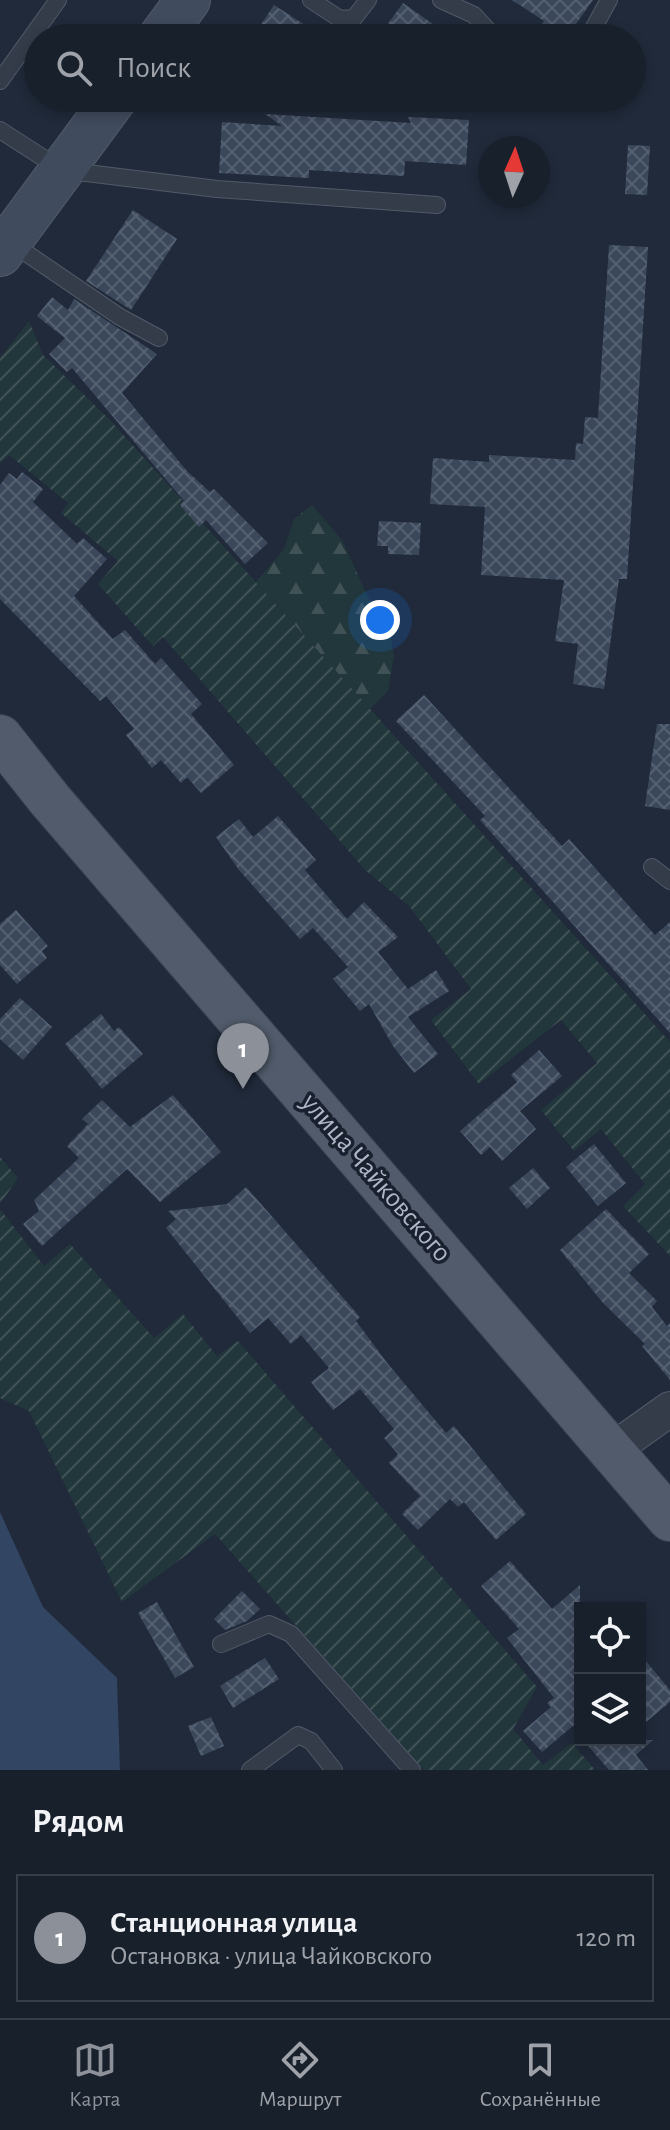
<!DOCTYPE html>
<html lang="ru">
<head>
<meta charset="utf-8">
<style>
  :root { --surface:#18202c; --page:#212834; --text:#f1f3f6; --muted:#9fa3a9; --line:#363e48; --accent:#8c9099 }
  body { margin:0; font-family:"Alegreya Sans",sans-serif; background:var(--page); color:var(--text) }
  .controls { position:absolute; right:24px; bottom:24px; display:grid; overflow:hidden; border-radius:0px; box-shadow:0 4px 12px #0003 }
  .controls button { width:72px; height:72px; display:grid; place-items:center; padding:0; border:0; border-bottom:2px solid var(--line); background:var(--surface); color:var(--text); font:40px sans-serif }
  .compass { position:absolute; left:478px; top:136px; width:72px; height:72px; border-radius:50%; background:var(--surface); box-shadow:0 4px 12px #0003; rotate:3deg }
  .you { position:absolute; left:380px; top:620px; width:28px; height:28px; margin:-20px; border:6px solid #fff; border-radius:50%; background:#1a73e8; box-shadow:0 0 0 12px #1a73e833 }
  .badge { display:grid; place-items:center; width:52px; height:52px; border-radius:50%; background:var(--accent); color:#fff; font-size:26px; font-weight:700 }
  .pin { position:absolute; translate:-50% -66px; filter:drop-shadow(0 2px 4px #0008) }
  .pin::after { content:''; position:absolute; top:42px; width:28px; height:24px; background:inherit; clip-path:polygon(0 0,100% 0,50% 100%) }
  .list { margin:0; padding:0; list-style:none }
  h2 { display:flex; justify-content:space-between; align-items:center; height:104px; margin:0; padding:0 32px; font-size:34px }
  h2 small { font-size:26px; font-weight:400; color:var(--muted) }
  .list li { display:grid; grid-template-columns:52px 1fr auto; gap:24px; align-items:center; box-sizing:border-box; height:128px; margin:0 16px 16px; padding:0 16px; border:2px solid var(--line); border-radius:0px }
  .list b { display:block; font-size:30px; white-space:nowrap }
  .list p { margin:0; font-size:26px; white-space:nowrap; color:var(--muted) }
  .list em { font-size:26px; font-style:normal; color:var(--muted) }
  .icon { flex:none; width:44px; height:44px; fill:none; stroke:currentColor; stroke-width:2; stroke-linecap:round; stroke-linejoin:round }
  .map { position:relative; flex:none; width:670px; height:1770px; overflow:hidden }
  .search { position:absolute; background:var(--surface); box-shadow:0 4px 12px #0003; left:24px; right:24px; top:24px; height:88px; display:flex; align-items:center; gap:20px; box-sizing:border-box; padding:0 28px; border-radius:44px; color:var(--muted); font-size:30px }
  .sheet { height:248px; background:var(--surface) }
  nav { display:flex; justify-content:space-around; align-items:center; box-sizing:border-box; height:112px; border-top:2px solid var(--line); background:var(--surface); font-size:22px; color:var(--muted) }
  nav a { display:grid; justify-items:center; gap:4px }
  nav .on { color:var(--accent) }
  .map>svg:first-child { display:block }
  .forest { fill:url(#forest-firs) }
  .garden { fill:url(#garden-furrows) }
  .water { fill:#324563 }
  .building { fill:url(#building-cross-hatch) }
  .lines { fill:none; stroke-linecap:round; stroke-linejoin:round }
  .service-casing { stroke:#515a68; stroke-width:18 }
  .minor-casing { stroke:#515a68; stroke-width:36 }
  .secondary-casing { stroke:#515a68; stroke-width:46 }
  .primary-casing { stroke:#3d4554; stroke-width:46 }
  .service { stroke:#343c4a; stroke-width:16 }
  .minor { stroke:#343c4a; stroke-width:34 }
  .secondary { stroke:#414b5e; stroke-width:44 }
  .primary { stroke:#515b6b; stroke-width:44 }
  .labels { text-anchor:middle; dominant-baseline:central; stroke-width:7; stroke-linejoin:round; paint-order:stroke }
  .street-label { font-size:28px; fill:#aeb7c7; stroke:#19212f }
</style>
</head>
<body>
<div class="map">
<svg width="670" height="1770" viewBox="0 0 670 1770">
  <defs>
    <pattern id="forest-firs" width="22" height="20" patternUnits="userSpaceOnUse" patternTransform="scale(2)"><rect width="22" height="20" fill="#22373b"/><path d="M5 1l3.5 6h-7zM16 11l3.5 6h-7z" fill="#405256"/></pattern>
    <pattern id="garden-furrows" width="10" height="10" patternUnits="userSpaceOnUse" patternTransform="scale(2)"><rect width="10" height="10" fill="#22373b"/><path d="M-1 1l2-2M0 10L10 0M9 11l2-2" fill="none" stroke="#405256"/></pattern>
    <pattern id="building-cross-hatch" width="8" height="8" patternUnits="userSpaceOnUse" patternTransform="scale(2)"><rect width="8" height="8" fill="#3b485b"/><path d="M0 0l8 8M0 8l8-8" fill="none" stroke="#556071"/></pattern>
  </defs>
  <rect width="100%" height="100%" fill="#202a3a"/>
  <path class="forest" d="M312 505 342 540 369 599 387 616 394 657 388 691 370 709 256 582 284 549 294 519Z"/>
  <g class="garden">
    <path d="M29 321 43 355 109 419 670 1042V1256L623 1206 645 1184 601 1129 574 1151 541 1110 597 1063 561 1020 479 1084 431 1020 471 989 410 907 365 870 163 637 153 646 98 584 118 561 61 513 68 503 9 455 0 463V358Z"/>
    <path d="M0 1157 18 1178 0 1204Z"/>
    <path d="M0 1209 44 1266 70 1244 154 1338 183 1314 217 1356 238 1341 537 1687 513 1729 543 1765 572 1743 595 1770H424L215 1534 122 1602 29 1411 0 1398Z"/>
  </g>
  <path class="water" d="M0 1512 43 1607 117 1678 120 1770H0Z"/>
  <g class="building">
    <path d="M512 0H593L566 38H532L544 21Z"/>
    <path d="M403 3 453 38H404L387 25Z"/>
    <path d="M274 5 325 38H252Z"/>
    <path d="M265 114 411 123 408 117 469 120 466 165 405 161 404 176 309 170V178L219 173 222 122 282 126Z"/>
    <path d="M628 145 650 146 647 195 625 194Z"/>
    <path d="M133 210 177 239 131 310 86 281Z"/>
    <path d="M609 245 648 247 627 579H619L604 689 573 684 578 644 555 641 564 580 481 575 485 507 430 504 433 458 489 462V455L575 460 576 443 583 444 585 417 598 418Z"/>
    <path d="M52 297 68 310 74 299 157 354 122 393 187 471 210 492 214 489 268 543 245 564 206 520 199 527 180 505 184 501 72 368 67 372 49 354 65 338 37 316Z"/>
    <path d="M22 472 43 489 33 502 77 544 83 538 107 559 74 596 113 639 125 630 155 664 161 658 202 704 191 714 234 765 201 793 187 777 181 783 161 760 152 768 126 735 134 729 106 696 100 701 0 599V485L9 473 17 479Z"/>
    <path d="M379 521 421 523 419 555 388 554V546H377Z"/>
    <path d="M424 695 562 846 569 839 655 935 670 922V1033L480 820 485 816 396 721Z"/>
    <path d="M657 724H670V810L645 806Z"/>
    <path d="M278 816 316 860 305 870 347 919 364 902 398 937 378 952 408 989 436 970 449 991 408 1017 438 1054 414 1073 393 1046 369 1004 360 1011 333 979 348 967 313 928 300 939 239 870 216 837 239 819 253 837Z"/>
    <path d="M16 910 48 946 42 951 47 958 17 984 0 965V924Z"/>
    <path d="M20 998 52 1027 23 1060 0 1039V1019Z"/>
    <path d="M101 1014 114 1031 119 1027 143 1054 102 1089 65 1044Z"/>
    <path d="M539 1050 562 1076 520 1111 536 1129 502 1161 490 1147 481 1155 460 1131 517 1082 511 1075Z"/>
    <path d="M173 1095 221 1152 160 1202 127 1169 42 1246 23 1224 39 1211 34 1200 79 1158 67 1146 88 1124 82 1119 102 1100 130 1127Z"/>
    <path d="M594 1144 626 1183 598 1206 566 1167Z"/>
    <path d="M533 1168 550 1188 527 1209 509 1188Z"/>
    <path d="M246 1187 360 1317 356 1321 388 1364 446 1433 454 1426 526 1514 496 1540 464 1502 458 1507 450 1499 418 1530 402 1514 420 1496 389 1463 398 1454 384 1438 394 1429 360 1389 333 1410 311 1382 329 1368 301 1335 291 1344 268 1318 250 1333 166 1228 176 1219 168 1211 227 1204Z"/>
    <path d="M606 1209 649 1254 629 1273 657 1301 652 1307 667 1326 670 1323V1380L642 1346 645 1344 603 1303 560 1250Z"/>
    <path d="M510 1561 552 1609 580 1585V1720L542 1752 523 1731 551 1707 547 1703 554 1698 507 1638 519 1629 481 1586Z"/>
    <path d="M242 1591 260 1609 247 1621 225 1630 214 1619Z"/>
    <path d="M157 1602 194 1667 175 1678 138 1613Z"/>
    <path d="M640 1654 670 1690V1702L640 1727Z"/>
    <path d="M265 1658 279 1679 233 1708 220 1686Z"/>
    <path d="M211 1717 224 1746 201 1756 188 1726Z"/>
    <path d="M583 1740H653L636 1755 648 1770H609Z"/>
  </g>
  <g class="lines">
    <g class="service-casing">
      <g id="service">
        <path d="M311 0 340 19 354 18 368 0"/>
        <path d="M441 0 474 15 495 38"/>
        <path d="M340 19 351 38"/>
        <path d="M588 38 609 0"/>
        <path d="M0 81 58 0"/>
        <path d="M0 130 62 170 217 189 437 205"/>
        <path d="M10 242 120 317 159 338"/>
        <path d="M652 867 670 881"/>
        <path d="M221 1644 269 1624 291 1634 412 1770"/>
        <path d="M250 1770 298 1735 311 1741 334 1770"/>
      </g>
    </g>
    <g class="minor-casing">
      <path id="minor" d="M611 1451 670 1409"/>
    </g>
    <g class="secondary-casing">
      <g id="secondary">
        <path d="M160 38 188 0"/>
        <path d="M0 254 115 98"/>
      </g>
    </g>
    <g class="primary-casing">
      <path id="primary" d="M0 737 50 800 670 1519"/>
    </g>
    <use href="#service" class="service"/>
    <use href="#minor" class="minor"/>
    <use href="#secondary" class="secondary"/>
    <use href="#primary" class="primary"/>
  </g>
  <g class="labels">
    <g class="street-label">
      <text transform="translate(376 1178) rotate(49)">улица Чайковского</text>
    </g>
  </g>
</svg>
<div class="controls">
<button><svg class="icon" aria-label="locate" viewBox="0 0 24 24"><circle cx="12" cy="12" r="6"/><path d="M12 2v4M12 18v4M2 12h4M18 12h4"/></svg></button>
<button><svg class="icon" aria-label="layers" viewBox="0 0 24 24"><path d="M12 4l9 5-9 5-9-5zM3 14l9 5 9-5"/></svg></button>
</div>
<svg class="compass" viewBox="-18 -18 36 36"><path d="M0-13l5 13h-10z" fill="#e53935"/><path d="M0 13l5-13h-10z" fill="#9fa3a9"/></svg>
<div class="you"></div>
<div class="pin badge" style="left:243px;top:1089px">1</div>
<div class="search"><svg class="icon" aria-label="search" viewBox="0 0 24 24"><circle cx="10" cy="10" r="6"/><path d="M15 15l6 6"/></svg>Поиск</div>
</div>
<section class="sheet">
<h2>Рядом<small></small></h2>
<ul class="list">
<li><span class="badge">1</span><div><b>Станционная улица</b><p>Остановка · улица Чайковского</p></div><em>120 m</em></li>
</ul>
</section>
<nav>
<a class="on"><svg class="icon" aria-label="map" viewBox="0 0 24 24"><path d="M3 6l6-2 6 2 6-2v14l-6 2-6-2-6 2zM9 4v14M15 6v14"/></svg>Карта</a>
<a><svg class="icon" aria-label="directions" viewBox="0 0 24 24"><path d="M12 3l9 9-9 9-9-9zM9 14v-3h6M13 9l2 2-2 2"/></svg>Маршрут</a>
<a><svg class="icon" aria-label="saved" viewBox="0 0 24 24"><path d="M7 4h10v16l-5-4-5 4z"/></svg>Сохранённые</a>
</nav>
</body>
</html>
